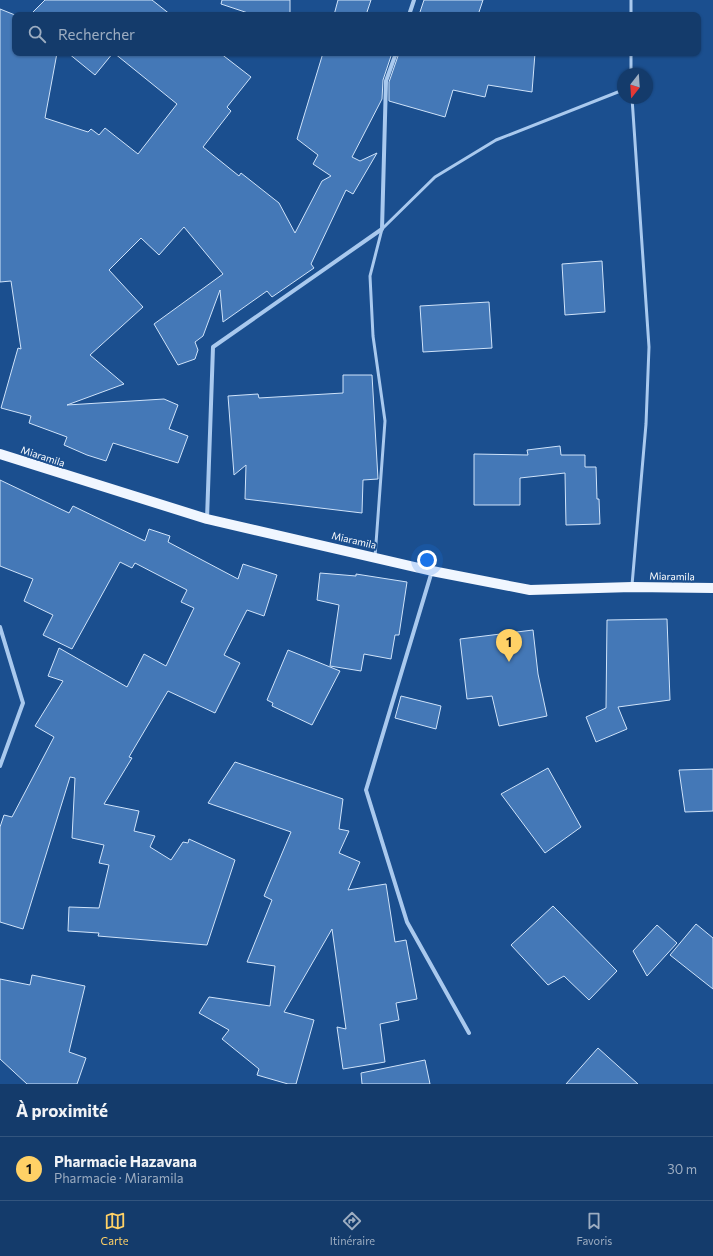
<!DOCTYPE html>
<html lang="fr">
<head>
<meta charset="utf-8">
<style>
  :root { --surface:#143b6b; --page:#214673; --text:#f1f3f6; --muted:#9dadc1; --line:#33557e; --accent:#ffd166 }
  body { margin:0; font-family:Commissioner,sans-serif; background:var(--page); color:var(--text) }
  .compass { position:absolute; left:617px; top:68px; width:36px; height:36px; border-radius:50%; background:var(--surface); box-shadow:0 1px 3px #0004; rotate:197deg }
  .you { position:absolute; left:427px; top:560px; width:14px; height:14px; margin:-10px; border:3px solid #fff; border-radius:50%; background:#1a73e8; box-shadow:0 0 0 6px #1a73e833 }
  .badge { display:grid; place-items:center; width:26px; height:26px; border-radius:50%; background:var(--accent); color:#111; font-size:13px; font-weight:700 }
  .pin { position:absolute; translate:-50% -33px; filter:drop-shadow(0 1px 2px #0008) }
  .pin::after { content:''; position:absolute; top:21px; width:14px; height:12px; background:inherit; clip-path:polygon(0 0,100% 0,50% 100%) }
  .list { margin:0; padding:0; list-style:none }
  h2 { display:flex; justify-content:space-between; align-items:center; height:52px; margin:0; padding:0 16px; font-size:17px }
  h2 small { font-size:13px; font-weight:400; color:var(--muted) }
  .list li { display:grid; grid-template-columns:26px 1fr auto; gap:12px; align-items:center; box-sizing:border-box; height:64px; padding:0 16px; border-top:1px solid var(--line) }
  .list b { display:block; font-size:15px; white-space:nowrap }
  .list p { margin:0; font-size:13px; white-space:nowrap; color:var(--muted) }
  .list em { font-size:13px; font-style:normal; color:var(--muted) }
  .icon { flex:none; width:22px; height:22px; fill:none; stroke:currentColor; stroke-width:2; stroke-linecap:round; stroke-linejoin:round }
  .map { position:relative; flex:none; width:713px; height:1084px; overflow:hidden }
  .search { position:absolute; background:var(--surface); box-shadow:0 1px 3px #0004; left:12px; right:12px; top:12px; height:44px; display:flex; align-items:center; gap:10px; box-sizing:border-box; padding:0 14px; border-radius:8px; color:var(--muted); font-size:15px }
  .sheet { height:116px; background:var(--surface) }
  nav { display:flex; justify-content:space-around; align-items:center; box-sizing:border-box; height:56px; border-top:1px solid var(--line); background:var(--surface); font-size:11px; color:var(--muted) }
  nav a { display:grid; justify-items:center; gap:2px }
  nav .on { color:var(--accent) }
  .map>svg:first-child { display:block }
  .building { fill:#4478b7; stroke:#cfe3fa }
  .lines { fill:none; stroke-linecap:round; stroke-linejoin:round }
  .service { stroke:#a9c9ee; stroke-width:3 }
  .minor { stroke:#a9c9ee; stroke-width:4 }
  .primary { stroke:#f0f6ff; stroke-width:10 }
  .labels { text-anchor:middle; dominant-baseline:central; stroke-width:4; stroke-linejoin:round; paint-order:stroke }
  .street-label { font-size:10px; fill:#fff; stroke:#1b4f8f }
</style>
</head>
<body>
<div class="map">
<svg width="713" height="1084" viewBox="0 0 713 1084">
  <rect width="100%" height="100%" fill="#1b4f8f"/>
  <g class="building">
    <path d="M45 0H152L171 15H30Z"/>
    <path d="M222 0H290V15H254L221 4Z"/>
    <path d="M338 0H371L366 15H334Z"/>
    <path d="M424 0H483L478 15H419Z"/>
    <path d="M0 9 15 15V53H57L45 118 88 132 91 129 99 135 105 128 138 154 177 104 114 53H220L251 77 227 107 231 111 203 147 239 176 241 173 279 203 295 233 322 181 331 176 313 164 318 155 297 139 323 53H392L383 80 382 99 352 157 360 161 377 153 353 194 346 190 311 264 314 268 272 297 267 291 223 322 220 290 203 336 195 342 198 350 195 359 178 365 154 324 223 274 184 227 159 255 141 238 109 270 143 307 90 355 124 384 67 405 164 399 178 405 169 429 188 436 178 463 113 443 106 461 87 455 64 445 67 437 29 423 31 416 1 408 18 348 21 349 11 281 0 282Z"/>
    <path d="M68 53H113L95 75Z"/>
    <path d="M399 53H535L532 92 488 85 485 97 453 90 445 117 389 101V82Z"/>
    <path d="M602 261 605 312 565 315 562 264Z"/>
    <path d="M489 302 492 348 423 352 420 306Z"/>
    <path d="M343 375H372L378 479 363 480 362 513 245 499 246 465 234 475 228 396 258 394 259 398 343 393Z"/>
    <path d="M560 446 561 455H585V467H596L597 499H599L600 524 566 525 565 473 520 478V505H474V454L528 455 527 450Z"/>
    <path d="M0 480 69 513 73 506 145 541 149 529 170 536 168 542 238 579 243 564 277 575 264 616 247 610 224 655 240 663 215 713 168 691 129 757 132 758 104 804 139 811 134 831 155 836 150 847 171 860 183 842 188 843 189 839 235 860 207 945 98 936 99 933 68 931 69 907 99 908 109 865 99 863 104 845 72 838 75 778 70 777 23 929 0 922V827L4 815 12 817 54 737 35 726 63 681 48 676 59 648 127 687 144 654 166 666 194 608 181 602 187 590 135 563 132 568 120 562 72 649 43 635 53 615 24 601 33 579 0 566Z"/>
    <path d="M320 573 356 576V574L407 582 399 635H395L391 659 364 654 361 671 330 666 339 605 317 600Z"/>
    <path d="M667 619 670 700 618 707 627 729 596 742 586 717 606 708 607 620Z"/>
    <path d="M533 630 538 674 547 716 499 726 492 696 467 699 460 639Z"/>
    <path d="M288 650 340 671 312 725 272 706 273 703 267 700Z"/>
    <path d="M401 696 441 706 436 729 395 718Z"/>
    <path d="M235 762 343 799 339 829 349 831 339 853 360 862 348 890 386 884 395 942 406 940 417 999 396 1003 399 1020 380 1024 385 1062 343 1069 337 1027 346 1029 332 929 284 1012 314 1020 296 1084H288L257 1075 259 1069 222 1039 229 1030 199 1013 209 997 270 1006 275 966 247 962 272 900 264 896 291 832 208 803Z"/>
    <path d="M548 768 581 827 545 853 501 794Z"/>
    <path d="M713 769V811L685 812 679 770Z"/>
    <path d="M553 906 617 971 589 1000 564 976 548 985 511 945Z"/>
    <path d="M696 924 713 938V989L670 955Z"/>
    <path d="M657 925 677 943 647 976 633 951Z"/>
    <path d="M32 975 85 986 69 1052 86 1058 77 1084H27L0 1059V979L30 985Z"/>
    <path d="M598 1048 638 1084H566Z"/>
    <path d="M425 1060 430 1084H362L361 1073Z"/>
  </g>
  <g class="lines">
    <g class="service">
      <path d="M631 0V15"/>
      <path d="M631 53V74"/>
      <path d="M632 98 649 347 646 424 632 585"/>
      <path d="M375 557 385 421 373 336 370 276 382 229 435 177 496 140 623 90"/>
    </g>
    <g class="minor">
      <path d="M409 15 414 0"/>
      <path d="M207 519 213 347 382 229 386 81 396 53"/>
      <path d="M432 571 366 790 407 922 469 1033"/>
      <path d="M0 627 23 703 0 766"/>
    </g>
    <path class="primary" d="M0 454 207 519 432 571 530 590 632 587 713 588"/>
  </g>
  <g class="labels">
    <g class="street-label">
      <text transform="translate(43 456) rotate(18)">Miaramila</text>
      <text transform="translate(354 540) rotate(13)">Miaramila</text>
      <text transform="translate(672 576) rotate(1)">Miaramila</text>
    </g>
  </g>
</svg>
<svg class="compass" viewBox="-18 -18 36 36"><path d="M0-13l5 13h-10z" fill="#e53935"/><path d="M0 13l5-13h-10z" fill="#9dadc1"/></svg>
<div class="you"></div>
<div class="pin badge" style="left:509px;top:662px">1</div>
<div class="search"><svg class="icon" aria-label="search" viewBox="0 0 24 24"><circle cx="10" cy="10" r="6"/><path d="M15 15l6 6"/></svg>Rechercher</div>
</div>
<section class="sheet">
<h2>À proximité<small></small></h2>
<ul class="list">
<li><span class="badge">1</span><div><b>Pharmacie Hazavana</b><p>Pharmacie · Miaramila</p></div><em>30 m</em></li>
</ul>
</section>
<nav>
<a class="on"><svg class="icon" aria-label="map" viewBox="0 0 24 24"><path d="M3 6l6-2 6 2 6-2v14l-6 2-6-2-6 2zM9 4v14M15 6v14"/></svg>Carte</a>
<a><svg class="icon" aria-label="directions" viewBox="0 0 24 24"><path d="M12 3l9 9-9 9-9-9zM9 14v-3h6M13 9l2 2-2 2"/></svg>Itinéraire</a>
<a><svg class="icon" aria-label="saved" viewBox="0 0 24 24"><path d="M7 4h10v16l-5-4-5 4z"/></svg>Favoris</a>
</nav>
</body>
</html>
